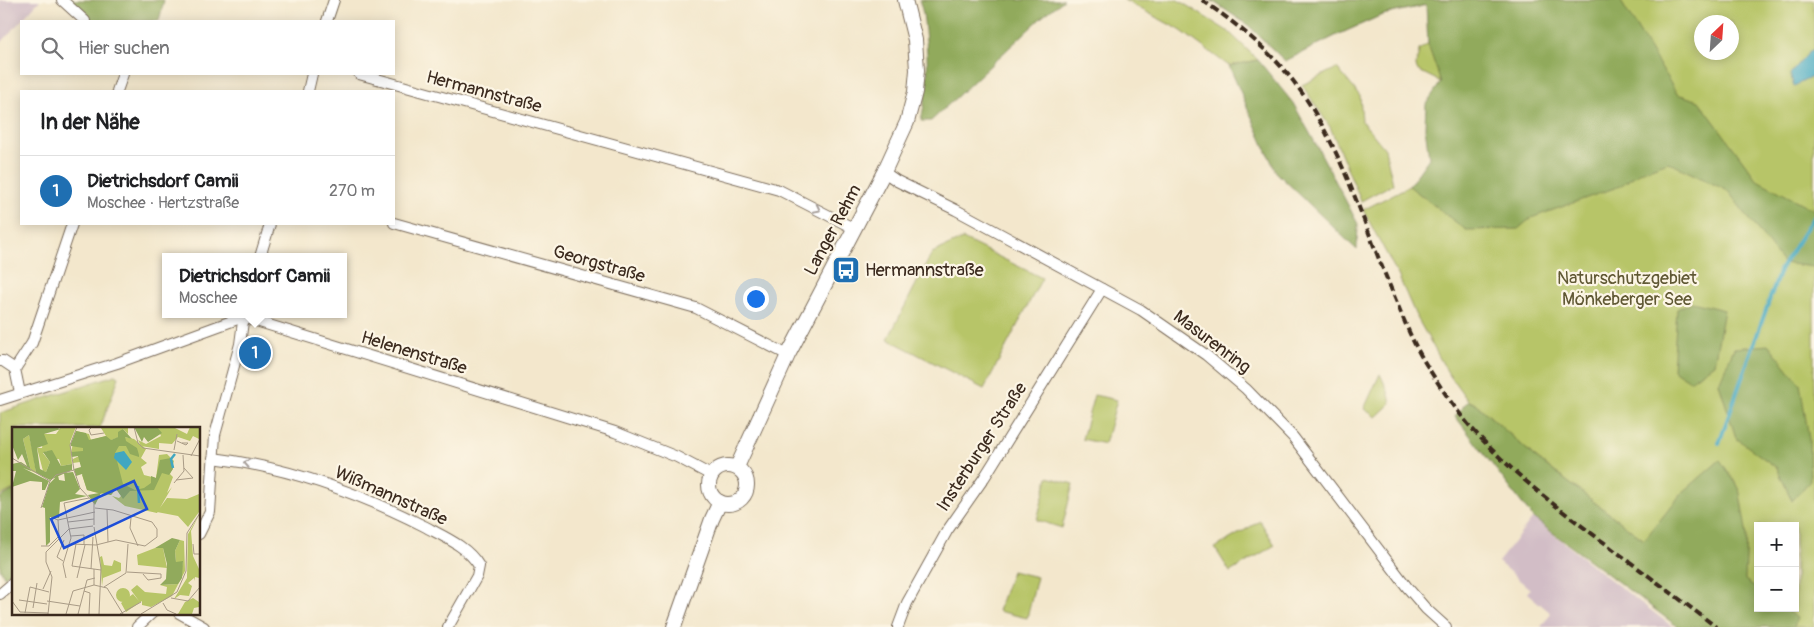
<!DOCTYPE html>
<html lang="de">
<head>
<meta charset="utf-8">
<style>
  :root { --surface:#fff; --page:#f2f2f2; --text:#202124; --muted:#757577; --line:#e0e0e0; --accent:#1f6fb2 }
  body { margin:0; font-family:Pangolin,sans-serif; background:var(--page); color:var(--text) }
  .controls { position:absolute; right:15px; bottom:15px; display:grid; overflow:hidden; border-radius:0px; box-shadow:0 2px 12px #0003 }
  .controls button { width:45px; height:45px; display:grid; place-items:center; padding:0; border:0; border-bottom:1px solid var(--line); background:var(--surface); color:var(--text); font:25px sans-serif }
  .compass { position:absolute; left:1694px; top:15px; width:45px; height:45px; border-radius:50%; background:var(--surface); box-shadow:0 2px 12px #0003; rotate:25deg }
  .you { position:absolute; left:755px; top:298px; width:18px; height:18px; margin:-12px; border:4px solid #fff; border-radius:50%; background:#1a73e8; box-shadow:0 0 0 8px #1a73e833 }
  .badge { display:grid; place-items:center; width:32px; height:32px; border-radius:50%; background:var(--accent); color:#fff; font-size:16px; font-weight:700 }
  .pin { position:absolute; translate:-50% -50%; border:2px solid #fff; box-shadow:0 1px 5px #0006 }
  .popup { position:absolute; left:162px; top:253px; width:185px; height:65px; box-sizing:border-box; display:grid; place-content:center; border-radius:0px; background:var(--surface); filter:drop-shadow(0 1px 4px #0005); font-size:16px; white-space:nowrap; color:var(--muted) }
  .popup b { font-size:19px; color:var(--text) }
  .popup::after { content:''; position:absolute; left:50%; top:100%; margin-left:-10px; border:10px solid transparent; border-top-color:var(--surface) }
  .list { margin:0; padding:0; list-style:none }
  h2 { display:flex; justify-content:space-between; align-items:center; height:65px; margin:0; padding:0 20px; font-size:21px }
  h2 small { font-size:16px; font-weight:400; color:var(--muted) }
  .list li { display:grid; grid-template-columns:32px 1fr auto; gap:15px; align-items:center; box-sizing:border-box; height:70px; padding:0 20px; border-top:1px solid var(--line) }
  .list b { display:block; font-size:19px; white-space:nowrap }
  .list p { margin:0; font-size:16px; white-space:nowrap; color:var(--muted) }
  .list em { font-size:16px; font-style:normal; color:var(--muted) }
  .icon { flex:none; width:28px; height:28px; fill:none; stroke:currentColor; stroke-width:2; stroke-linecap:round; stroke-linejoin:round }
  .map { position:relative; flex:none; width:1814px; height:627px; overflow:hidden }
  .search { position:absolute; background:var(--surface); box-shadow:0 2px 12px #0003; left:20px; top:20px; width:375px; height:55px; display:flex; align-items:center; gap:12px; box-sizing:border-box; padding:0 18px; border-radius:0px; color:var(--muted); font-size:19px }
  .panel { position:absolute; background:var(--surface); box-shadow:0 2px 12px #0003; left:20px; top:90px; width:375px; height:135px; border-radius:0px }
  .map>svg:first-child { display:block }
  .industrial { fill:#d2bdc6 }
  .green { fill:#b7c567; stroke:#797842; fill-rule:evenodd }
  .forest { fill:#91aa5c; stroke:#666a3d }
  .water { fill:#41a7c1; stroke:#3e6870 }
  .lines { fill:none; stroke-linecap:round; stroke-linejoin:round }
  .stream { stroke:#41a7c1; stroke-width:4 }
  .minor-casing { stroke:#7b6c5b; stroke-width:12 }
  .tertiary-casing { stroke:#7b6c5b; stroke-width:16 }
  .minor { stroke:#fff; stroke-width:10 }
  .tertiary { stroke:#fff; stroke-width:14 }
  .rail { stroke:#3b2a1e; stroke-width:4; stroke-dasharray:8 4; stroke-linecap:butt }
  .oneway { stroke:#a79f9a }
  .labels { text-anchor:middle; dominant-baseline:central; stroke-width:4.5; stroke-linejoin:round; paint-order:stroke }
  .street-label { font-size:18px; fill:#3b2a1e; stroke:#fcf5e5 }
  .poi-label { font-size:18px; fill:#3b2a1e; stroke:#fcf5e5; text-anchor:start }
  .park-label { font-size:18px; fill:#605834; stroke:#fcf5e5 }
  .inset-river { fill:none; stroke:#41a7c1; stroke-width:2.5 }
  .inset-road { fill:none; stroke:#a99b86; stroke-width:1 }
  .view { fill:#1d4ed8; fill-opacity:0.15; stroke:#1d4ed8; stroke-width:2.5 }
  .inset-edge { fill:none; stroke:#3b2a1e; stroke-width:2.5 }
</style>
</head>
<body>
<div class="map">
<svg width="1814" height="627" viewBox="0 0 1814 627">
  <rect width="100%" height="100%" fill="#fcf5e5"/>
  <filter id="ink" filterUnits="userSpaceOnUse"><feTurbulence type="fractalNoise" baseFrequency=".02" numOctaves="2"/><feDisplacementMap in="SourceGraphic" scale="10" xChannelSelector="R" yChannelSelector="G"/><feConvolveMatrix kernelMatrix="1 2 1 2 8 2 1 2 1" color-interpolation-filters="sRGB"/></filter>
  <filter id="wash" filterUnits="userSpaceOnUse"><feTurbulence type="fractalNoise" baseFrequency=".0096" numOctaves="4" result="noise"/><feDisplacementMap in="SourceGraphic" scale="20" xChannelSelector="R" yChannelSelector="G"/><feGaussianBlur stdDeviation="1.12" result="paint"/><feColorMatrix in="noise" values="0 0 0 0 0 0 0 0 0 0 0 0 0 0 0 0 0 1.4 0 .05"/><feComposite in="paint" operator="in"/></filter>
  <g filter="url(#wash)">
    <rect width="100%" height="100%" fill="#f3e7cc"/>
    <g class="industrial">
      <path d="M0 0H40L0 44Z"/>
      <path d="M1533 518 1607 577 1673 627H1541L1551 613 1527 593 1530 589 1498 562Z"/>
    </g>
    <g class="green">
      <path d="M1124 0H1178L1229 32 1258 60 1229 66 1180 30Z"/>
      <path d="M1211 0H1814V627H1743L1644 540 1535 457 1476 404 1468 401 1448 373 1415 314 1398 275 1363 210 1409 186 1494 157 1441 82 1417 70C1414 62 1419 58 1419 50L1428 44 1429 28 1427 5 1382 15 1335 36 1285 61 1248 25ZM1702 22H1732V52H1702ZM1758 526H1795V608H1758Z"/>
      <path d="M1337 68 1360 96 1362 121 1385 149 1393 184 1361 201 1330 127 1302 85Z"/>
      <path d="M963 239 1042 278 984 389 888 339 932 253Z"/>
      <path d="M1380 374 1388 391 1391 403 1376 417 1364 409Z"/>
      <path d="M115 375 119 377 100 428H14V489L0 496V413Z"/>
      <path d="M1094 395 1117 400 1105 444 1082 439Z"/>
      <path d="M1048 477 1073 484 1062 528 1037 520Z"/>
      <path d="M1260 521 1275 545 1230 572 1215 548Z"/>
      <path d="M1012 571 1037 577 1027 618 998 611Z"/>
    </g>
    <g class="forest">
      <path d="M69 0H164L159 21H93Z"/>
      <path d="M919 0H1064L1042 17 931 121H921C928 87 929 65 925 31 924 20 923 10 919 0Z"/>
      <path d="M1211 0H1620L1677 94 1699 101 1757 180 1814 210V267L1783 263 1728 191 1668 162 1640 172 1620 186 1531 218 1518 229 1466 230 1409 186 1429 158 1425 127 1426 104 1441 82 1428 45 1426 5 1382 15 1335 36 1285 61 1248 25Z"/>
      <path d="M1258 60 1293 103 1317 146 1358 224 1357 250 1276 172 1229 66Z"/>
      <path d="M1692 302 1724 310 1714 364 1690 381 1673 370 1677 309Z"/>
      <path d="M1769 345 1800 384 1809 439 1810 481 1792 501 1777 468 1736 438 1719 383 1734 348Z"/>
      <path d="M1468 401 1476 404 1535 457 1644 540 1681 494 1720 460 1739 488 1747 536 1745 580 1758 589V608H1783L1797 618 1794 627H1678L1533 518 1455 416Z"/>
      <path d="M14 490V570L4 577 0 568V498Z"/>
    </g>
    <path class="water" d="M1811 50H1814V76L1794 86 1790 74Z"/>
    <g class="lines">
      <path class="stream" d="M1719 443 1780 270 1814 216"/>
    </g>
  </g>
  <g filter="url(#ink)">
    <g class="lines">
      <g class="minor-casing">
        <g id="minor">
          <path d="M62 0 85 21"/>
          <path d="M327 21 334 0"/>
          <path d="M359 74 779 190 855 229"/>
          <path d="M117 91 123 74"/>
          <path d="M308 91 312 74"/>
          <path d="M884 172 897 181 956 210 1141 310 1206 355 1246 389 1293 437 1407 587 1426 609 1446 627"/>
          <path d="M394 223 696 308 788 355"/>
          <path d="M260 257 270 224"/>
          <path d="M0 361H3L15 369"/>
          <path d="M20 393 15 369 32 343 72 224"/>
          <path d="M0 400 117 363 243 317 615 432 677 457 711 475"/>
          <path d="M213 458C288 467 357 492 424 526 444 537 467 546 479 566L477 576 448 627"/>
          <path d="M199 534 210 512 215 435 240 344 244 314"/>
          <path d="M0 594 14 582"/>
          <path d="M179 613 204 627"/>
          <path d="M137 627 152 613"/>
          <path d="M898 627 907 603 947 531 984 478 1102 289"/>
        </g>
      </g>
      <g class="tertiary-casing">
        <g id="tertiary">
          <circle cx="728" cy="485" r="19"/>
          <path d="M737 467 788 355 884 172 907 122 915 92 917 70 915 40 905 0"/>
          <path d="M674 627 712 519 720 502"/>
        </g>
      </g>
      <use href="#minor" class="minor"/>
      <use href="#tertiary" class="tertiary"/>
      <path class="rail" d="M1202 0C1228 18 1253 37 1276 61 1333 121 1356 204 1387 279 1400 309 1411 342 1429 369 1441 388 1454 407 1468 424 1508 470 1557 508 1606 544 1643 572 1680 599 1716 627"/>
    </g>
    <defs><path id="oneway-chevron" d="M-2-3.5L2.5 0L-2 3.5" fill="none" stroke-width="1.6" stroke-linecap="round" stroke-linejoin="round" transform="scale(1.25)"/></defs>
    <g class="oneway">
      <use href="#oneway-chevron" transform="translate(817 209) rotate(27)"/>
      <use href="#oneway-chevron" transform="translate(247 463) rotate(-169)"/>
    </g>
  </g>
  <defs>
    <g id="bus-square" transform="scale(1.4375)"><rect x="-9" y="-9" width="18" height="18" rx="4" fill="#1f6fb2" stroke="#fcf5e5"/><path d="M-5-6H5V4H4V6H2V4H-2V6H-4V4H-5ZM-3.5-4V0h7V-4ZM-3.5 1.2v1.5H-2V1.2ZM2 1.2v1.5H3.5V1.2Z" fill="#fff"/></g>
  </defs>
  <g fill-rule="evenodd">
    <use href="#bus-square" x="846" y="270"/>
  </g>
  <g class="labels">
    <g class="street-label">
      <text transform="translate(484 92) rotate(15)">Hermannstraße</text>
      <text transform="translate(833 230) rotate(-62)">Langer Rehm</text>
      <text transform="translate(599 264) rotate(16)">Georgstraße</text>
      <text transform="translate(1212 342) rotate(37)">Masurenring</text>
      <text transform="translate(414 353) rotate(17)">Helenenstraße</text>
      <text transform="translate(982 447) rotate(-57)">Insterburger Straße</text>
      <text transform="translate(391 496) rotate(24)">Wißmannstraße</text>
    </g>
    <g class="poi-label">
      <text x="865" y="270">Hermannstraße</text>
    </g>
    <g class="park-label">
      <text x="1627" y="278">Naturschutzgebiet<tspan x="1627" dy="21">Mönkeberger See</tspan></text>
    </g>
  </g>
  <g transform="translate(12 427)">
    <rect width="188" height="188" fill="#f3e7cc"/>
    <path d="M49 0H64L58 15 60 37 49 39 47 32H44L35 24 31 26 38 35 34 45 31 44 25 21H30L32 7H44ZM98 0H119H116V7L111 2 107 10 97 14 112 13 113 10 122 12 134 22 129 31 135 36 129 40 132 48 144 51 147 28 155 27 162 34 158 47 161 50 155 66 160 60 145 86 113 79 100 69 107 71 110 68 104 62 99 68 89 66 96 69 75 63 70 48H74L68 35 61 36V32L67 29 66 25H59L64 4 77 7 79 13 94 9 89 1ZM145 0H161L175 7 178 0H187V12L181 9 178 14 166 10 160 17 147 16V22L129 19 126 13 134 17 149 9ZM17 8 21 26 24 46 19 44 11 12ZM187 67V85L176 100 166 89 145 85 155 71 175 72ZM187 88 179 104 181 129 187 142V151L183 150 182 154V151L176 156 180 159 177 169 168 168 162 172 175 151 176 107ZM168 113 172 114 173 144 160 169 139 180 130 178V174L114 185 109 176 121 167 127 174 119 163 125 158 133 165 154 167 155 160 148 158 166 157 171 135H164L163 124ZM143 121H151L155 141 126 138 125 128ZM90 129 92 138 100 139 102 133 109 136V144L91 151 90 159 88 130ZM104 168a7 7 0 1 1 14 0a7 7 0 1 1-14 0ZM181 171 187 175V180L182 181 180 187H166L173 175Z" fill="#b7c567"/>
    <path d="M0 0H42L49 2 32 7 36 17 25 21 28 42 34 45 38 35 31 25 40 23 49 39 60 37V43L38 53 24 46 17 8 11 12 19 44 11 41 37 54 33 63H30V55L18 54 0 60 4 44H0V37L9 35 15 39 10 27 6 33 0 18ZM122 0H145L150 6 136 15 132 10 130 15ZM111 2 120 12 113 10 114 14 125 21 127 28V30L118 27 114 19H107L103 26 111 57 123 63 132 61 139 56V49L144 51 148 33 159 31 161 42 157 48 150 46 142 63 118 64 111 72 104 62 99 68 89 66 83 78 76 68 87 66 75 63 70 47 64 49 62 42 69 40 66 29 60 30 59 25 71 24V21L59 19V16L64 4 74 6 77 13 94 9 99 13 106 10V5ZM61 45 68 62 63 67 75 69 48 75 47 91 38 90V115L34 119 33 81 30 80 37 57 46 48 47 53 53 54 52 46ZM160 111 168 113 163 124 164 135 171 134 170 151 166 157 148 158 154 152 155 137 151 121H143Z" fill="#91aa5c"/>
    <path d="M112 24 120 35 114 43 102 31 103 26Z" fill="#41a7c1"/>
    <path class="inset-river" d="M161 41 159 32 163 27M126 59 127 76"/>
    <path class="inset-road" d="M65 0 58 18 62 43 68 61 82 76V98M80 0 77 3 79 8 92 6M122 0 126 16 131 21 188 29M165 14 174 18 176 16H170M162 23 165 7M179 29 188 12M0 31 38 54M164 53 181 51 172 41M162 56 172 44 171 28M29 81 38 54 44 48 62 43M95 82 96 115M39 90 46 93 83 85M119 91 118 101 126 119M46 93 47 109M56 95 82 92M82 100 89 141 87 187M59 109 72 108V117M59 117 84 118 104 113 133 119 145 110V102L140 95 101 83 83 81M64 117 60 139 89 143M181 117 182 127H188M29 119H37L47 109M51 134 45 130 52 113M79 142 81 110M82 142V158M115 145 149 147V151L136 153 131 147M54 151 51 137 59 111 52 76 77 71M65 151 73 118M92 160 114 146 116 117M31 162 39 144M72 164 78 166 77 187M165 165 174 144 175 106 188 86M159 171 176 174 188 160M7 173 35 177M0 174 8 185 36 186M35 174 68 179M151 176 155 183 164 187M21 181 25 156M13 186 18 160 37 165M36 187 40 150 34 135V125L57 102 81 99M54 187 61 164 82 158 95 161 111 187M66 187 75 153 83 151M108 187 129 175M129 187 165 165"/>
    <path class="view" d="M122 54 135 82 52 121 39 92Z"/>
    <rect width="188" height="188" class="inset-edge"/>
  </g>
</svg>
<div class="controls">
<button>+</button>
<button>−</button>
</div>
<svg class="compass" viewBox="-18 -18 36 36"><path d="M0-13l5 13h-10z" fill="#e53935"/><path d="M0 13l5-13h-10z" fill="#757577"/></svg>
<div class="you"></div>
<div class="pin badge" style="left:255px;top:353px">1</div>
<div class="popup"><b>Dietrichsdorf Camii</b>Moschee</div>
<div class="search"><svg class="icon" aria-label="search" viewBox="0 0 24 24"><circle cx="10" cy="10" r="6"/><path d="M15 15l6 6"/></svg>Hier suchen</div>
<section class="panel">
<h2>In der Nähe<small></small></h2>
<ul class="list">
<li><span class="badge">1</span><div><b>Dietrichsdorf Camii</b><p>Moschee · Hertzstraße</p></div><em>270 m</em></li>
</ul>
</section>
</div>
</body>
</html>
